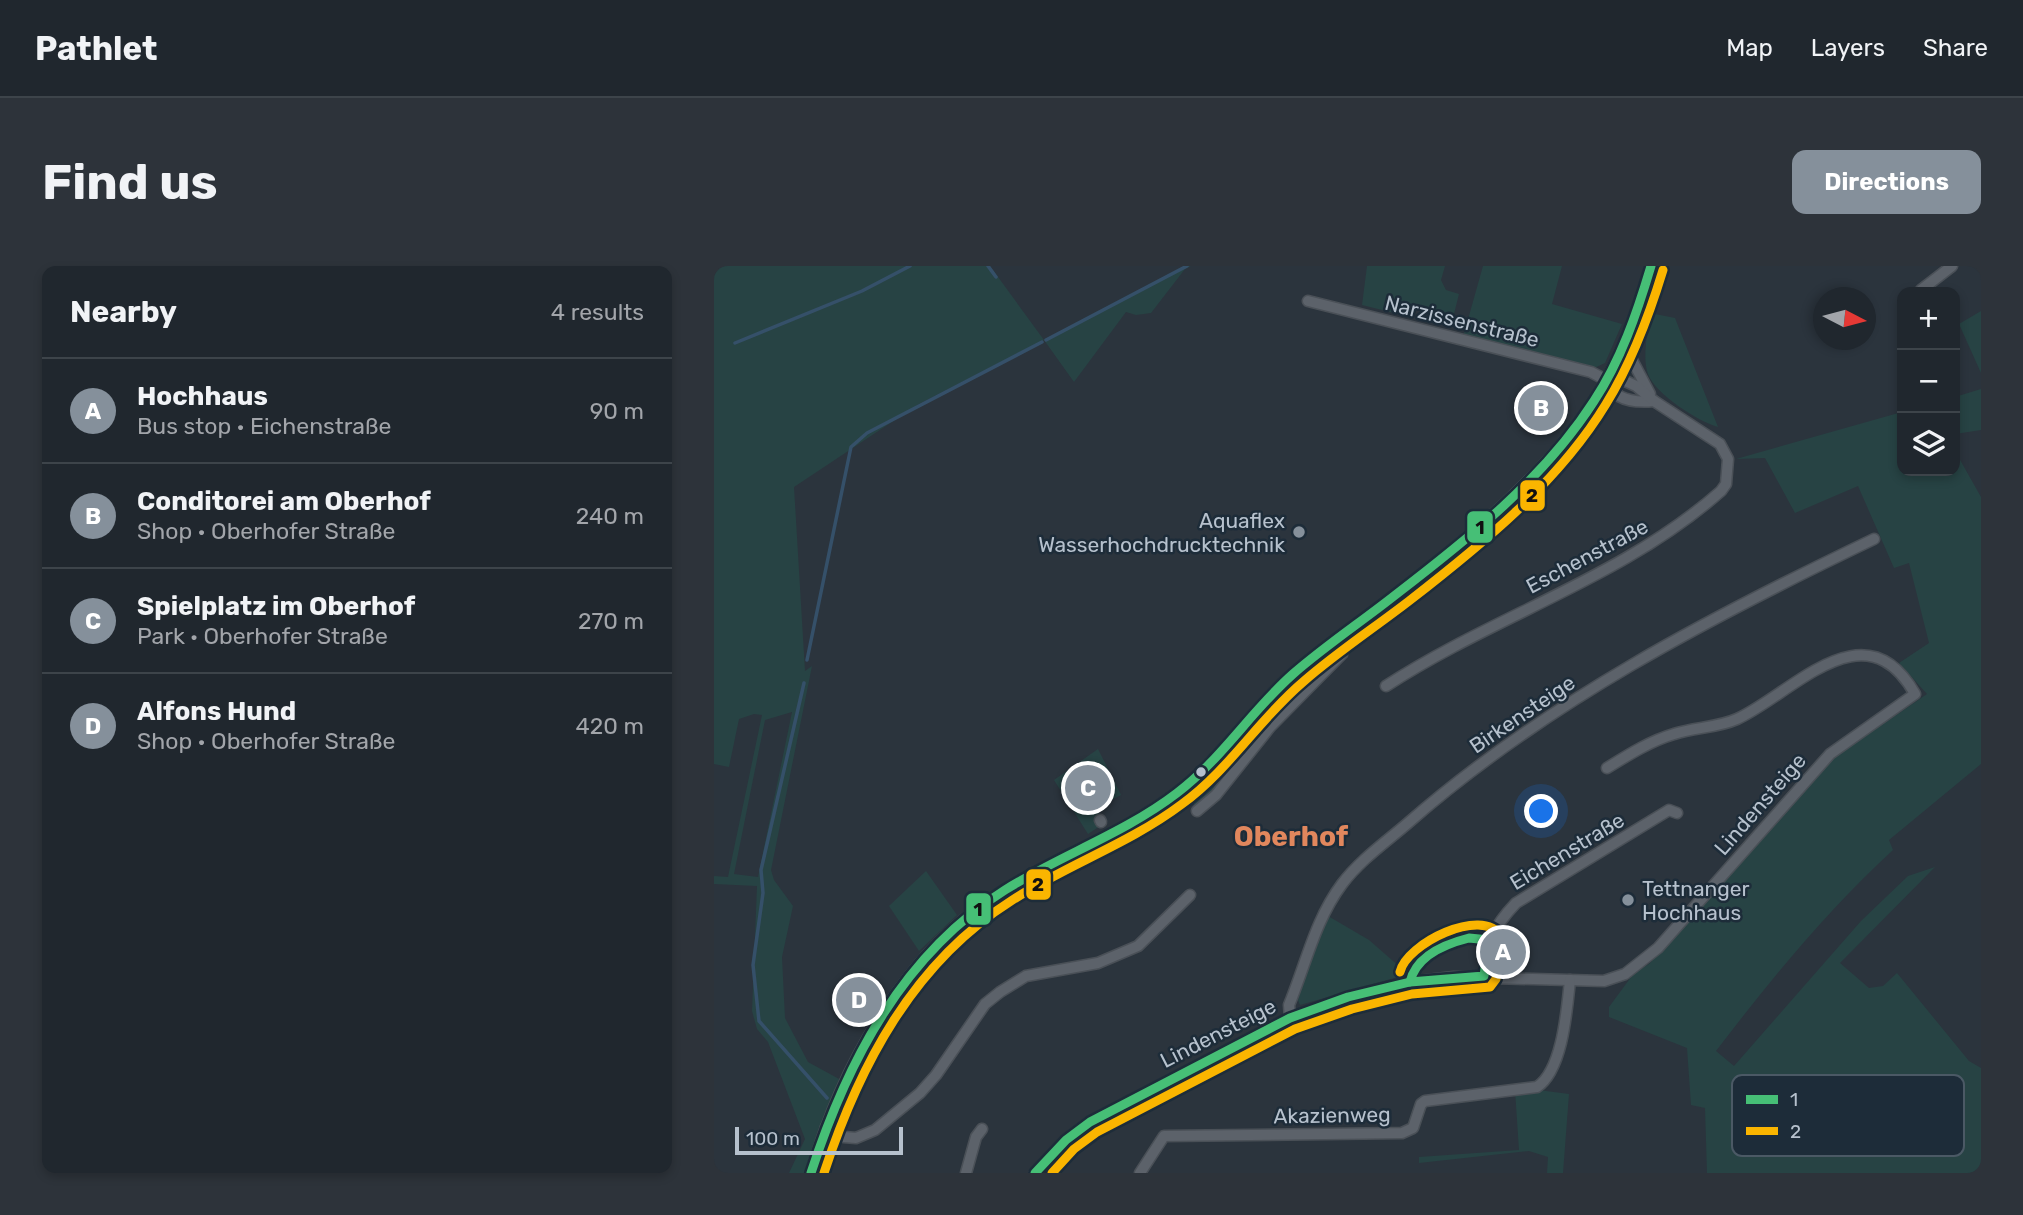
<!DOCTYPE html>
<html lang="en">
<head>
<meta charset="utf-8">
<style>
  :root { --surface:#20272e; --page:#2d333a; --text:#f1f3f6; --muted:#a2a5aa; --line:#3d444a; --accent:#85909b }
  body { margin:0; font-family:Rubik,sans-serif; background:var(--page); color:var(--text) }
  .controls { position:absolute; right:21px; top:21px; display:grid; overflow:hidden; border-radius:14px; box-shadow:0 4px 10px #0003 }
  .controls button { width:63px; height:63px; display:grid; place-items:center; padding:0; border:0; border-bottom:2px solid var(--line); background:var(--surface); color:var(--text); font:35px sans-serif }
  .compass { position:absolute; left:1099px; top:21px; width:63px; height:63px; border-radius:50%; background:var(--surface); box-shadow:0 4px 10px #0003; rotate:96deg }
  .scale { position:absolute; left:21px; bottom:18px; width:168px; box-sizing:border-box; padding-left:7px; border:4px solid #b6c1cd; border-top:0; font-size:19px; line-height:24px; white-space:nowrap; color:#b6c1cd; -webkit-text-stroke:5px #1d2c39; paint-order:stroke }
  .you { position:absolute; left:828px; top:546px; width:24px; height:24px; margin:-18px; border:5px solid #fff; border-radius:50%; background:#1a73e8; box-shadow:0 0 0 10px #1a73e833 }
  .badge { display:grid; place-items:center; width:46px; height:46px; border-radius:50%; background:var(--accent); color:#fff; font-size:23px; font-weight:700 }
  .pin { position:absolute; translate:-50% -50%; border:4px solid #fff; box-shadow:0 2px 7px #0006 }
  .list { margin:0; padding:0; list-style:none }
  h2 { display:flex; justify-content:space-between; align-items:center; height:91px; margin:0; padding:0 28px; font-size:30px }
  h2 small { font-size:23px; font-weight:400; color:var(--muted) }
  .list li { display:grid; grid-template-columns:46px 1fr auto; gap:21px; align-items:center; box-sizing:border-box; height:105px; padding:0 28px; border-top:2px solid var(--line) }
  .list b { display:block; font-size:26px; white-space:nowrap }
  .list p { margin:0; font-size:23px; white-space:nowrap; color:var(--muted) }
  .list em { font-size:23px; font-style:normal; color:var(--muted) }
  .icon { flex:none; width:38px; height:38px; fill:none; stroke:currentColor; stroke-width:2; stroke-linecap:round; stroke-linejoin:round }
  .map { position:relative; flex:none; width:1267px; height:907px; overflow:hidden; border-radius:14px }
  header { display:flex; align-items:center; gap:42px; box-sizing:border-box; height:98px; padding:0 35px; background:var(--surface); border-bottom:2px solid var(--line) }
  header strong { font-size:33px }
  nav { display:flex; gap:38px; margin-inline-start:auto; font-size:24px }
  .intro { display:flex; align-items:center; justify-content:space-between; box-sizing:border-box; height:168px; padding:0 42px }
  h1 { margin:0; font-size:49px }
  .button { padding:18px 32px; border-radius:14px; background:var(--accent); color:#fff; font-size:24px; font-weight:700 }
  main { display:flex; gap:42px; padding:0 42px }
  aside { flex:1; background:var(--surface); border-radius:14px; box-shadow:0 4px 10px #0003 }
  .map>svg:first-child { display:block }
  .green { fill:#274344; fill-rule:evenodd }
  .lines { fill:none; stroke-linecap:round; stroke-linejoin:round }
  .stream { stroke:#355069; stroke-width:3.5 }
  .street-casing { stroke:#4a5057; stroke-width:13 }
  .street { stroke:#5c626a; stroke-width:10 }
  .bus-1-casing { stroke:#1d2c39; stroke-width:14 }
  .bus-2-casing { stroke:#1d2c39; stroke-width:14 }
  .bus-1 { stroke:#46bf76; stroke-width:9 }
  .bus-2 { stroke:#fab500; stroke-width:9 }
  .poi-dot { fill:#85909b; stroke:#1d2c39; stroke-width:2.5 }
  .bus-dot { fill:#b6c1cd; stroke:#1d2c39; stroke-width:2.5 }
  .labels { text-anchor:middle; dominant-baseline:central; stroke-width:5; stroke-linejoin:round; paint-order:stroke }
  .street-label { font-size:21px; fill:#b6c1cd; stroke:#1d2c39 }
  .poi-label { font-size:21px; fill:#b6c1cd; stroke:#1d2c39; text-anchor:end }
  .district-label { font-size:28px; font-weight:bold; fill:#e1875d; stroke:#1d2c39 }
  .key { fill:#1d2c39; stroke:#4b5965; stroke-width:2 }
  .key-label { font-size:19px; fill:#b6c1cd }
  .line-badge { stroke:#1d2c39; stroke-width:2.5 }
  .pale-badge-label { font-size:19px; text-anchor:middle; font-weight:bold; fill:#111 }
</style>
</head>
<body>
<header>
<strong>Pathlet</strong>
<nav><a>Map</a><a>Layers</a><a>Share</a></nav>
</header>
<div class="intro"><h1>Find us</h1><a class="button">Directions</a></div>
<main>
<aside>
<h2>Nearby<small>4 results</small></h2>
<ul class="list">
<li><span class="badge">A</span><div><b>Hochhaus</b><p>Bus stop · Eichenstraße</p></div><em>90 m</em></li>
<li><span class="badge">B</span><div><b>Conditorei am Oberhof</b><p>Shop · Oberhofer Straße</p></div><em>240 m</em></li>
<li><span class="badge">C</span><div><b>Spielplatz im Oberhof</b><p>Park · Oberhofer Straße</p></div><em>270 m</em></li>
<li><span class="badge">D</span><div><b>Alfons Hund</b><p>Shop · Oberhofer Straße</p></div><em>420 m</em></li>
</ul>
</aside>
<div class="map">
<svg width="1267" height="907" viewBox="0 0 1267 907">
  <rect width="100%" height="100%" fill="#2b343d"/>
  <g class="green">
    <path d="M0 0H276L330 74 471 0H477L471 3 437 47 422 49 412 46 360 116 330 74 205 138 80 221 91 405 98 400 57 604 60 614 79 640 68 691 71 752 94 796 127 814 111 846 91 907H75L91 873 54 776 43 763 38 745 43 620 0 618V610L14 611 48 449 40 448 25 453 15 501 0 498ZM78 446 44 611 20 608 51 454Z"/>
    <path d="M653 0H731L727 14 732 24 745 28 739 52 691 40 688 49 648 39Z"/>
    <path d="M769 0H848L838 38 908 58 891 97 878 103 749 71Z"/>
    <path d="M1267 45V107L1245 58Z"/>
    <path d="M936 47 961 52 1004 161C985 156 941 128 934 108 928 90 934 66 936 47Z"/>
    <path d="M1267 123V164L1241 168V131Z"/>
    <path d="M1188 146V205H1241V185L1267 231V498L1175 574 1179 584C1113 645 1057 713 1002 785L1020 800 1147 655 1194 610 1221 601 1126 697 1155 722 1169 720 1183 707 1255 795 1267 802V907H993L991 842 977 839 973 782 895 751V741L920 707 935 698 1121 491 1213 428 1185 397 1215 377 1195 297 1180 302 1144 220 1081 247 1051 192 1022 193Z"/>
    <path d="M616 388 617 396 556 454 514 511 483 542 473 530 576 419Z"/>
    <path d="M384 483 407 529 383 542 389 558 374 568 340 514Z"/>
    <path d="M212 605 243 649 205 685 175 640Z"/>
    <path d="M614 650 655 674 687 702V710L586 739 584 734 607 663Z"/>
    <path d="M817 823 855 828 849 907H833L834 891 815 885 705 897V891L805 884 801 824Z"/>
  </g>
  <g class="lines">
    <g class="stream">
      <path d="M274 0 282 11"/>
      <path d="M332 74 473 0"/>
      <path d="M21 77 148 25 196 0"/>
      <path d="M93 394 137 181 153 167 328 76"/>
      <path d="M90 417 47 604 49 627 39 699 45 755 113 832"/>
    </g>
    <g class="street-casing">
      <g id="street">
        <path d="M1207 24 1238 0"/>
        <path d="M594 35 877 106 892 114"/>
        <path d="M915 72 917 92 936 128"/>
        <path d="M892 114C899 134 920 137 940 135"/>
        <path d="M672 420C781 349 909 312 1007 225L1012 218 1014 193 1006 178 940 135 922 120 907 113 892 114"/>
        <path d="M483 545 502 529 556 461 628 388 620 375"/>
        <path d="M386 554 387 556"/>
        <path d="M770 710C771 678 780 660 802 637L955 544 963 547"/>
        <path d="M696 716 699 703C717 684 750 666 775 674"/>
        <path d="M576 752 575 739C592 698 601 654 628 618 646 594 672 576 694 557 831 437 997 351 1160 273"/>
        <path d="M112 861 130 871 142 872 161 864 206 827 222 809 271 738 286 726 312 710 384 697 424 680 476 629"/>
        <path d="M97 907C128 800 193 682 291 624 348 590 410 567 463 527 507 494 537 444 579 408 614 378 653 352 690 323 756 271 835 205 880 135 907 92 923 48 937 0"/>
        <path d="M252 907 262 871 268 863"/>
        <path d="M321 907 352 874 376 856 576 752 634 731 696 716 740 711 890 715 911 708 944 682 1116 488 1201 428C1151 339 1078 428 1023 453 1003 462 981 461 960 468 936 475 914 489 893 502"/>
        <path d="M426 907 450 870 688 867 699 862 707 838 711 835 823 821C849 804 853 742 856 714"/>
      </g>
    </g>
    <use href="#street" class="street"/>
    <g class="bus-1-casing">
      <g id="bus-1">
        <path d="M755 672 775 674 770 710 696 716C702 690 731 678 755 672Z"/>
        <path d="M97 907C133 796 189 688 291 624 347 589 411 567 463 527 508 493 537 445 579 408 611 380 647 356 680 330 753 274 830 213 880 135 907 94 923 47 937 0"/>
        <path d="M321 907 352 874 376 856 576 752 634 731 696 716"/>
      </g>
    </g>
    <g class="bus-2-casing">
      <g id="bus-2">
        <path d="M110 907C145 800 199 697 297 635 352 599 415 578 468 538 515 504 545 453 589 416 622 387 660 362 695 335 767 279 844 217 892 138 918 96 935 50 949 4"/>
        <path d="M338 907 360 883 383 866 581 763 638 743 698 728 776 721 782 713 787 670C768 640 692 678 686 706"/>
      </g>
    </g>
    <use href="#bus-1" class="bus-1"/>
    <use href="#bus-2" class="bus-2"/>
  </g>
  <g class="poi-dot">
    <circle cx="585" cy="266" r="7"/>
    <circle cx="914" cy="634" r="7"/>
  </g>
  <circle class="bus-dot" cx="487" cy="506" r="6"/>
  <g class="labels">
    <g class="street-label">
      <text transform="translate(748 55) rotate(14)">Narzissenstraße</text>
      <text transform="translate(873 290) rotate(-28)">Eschenstraße</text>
      <text transform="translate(808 448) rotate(-34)">Birkensteige</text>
      <text transform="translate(1046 538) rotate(-49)">Lindensteige</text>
      <text transform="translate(853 585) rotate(-31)">Eichenstraße</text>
      <text transform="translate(504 767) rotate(-27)">Lindensteige</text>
      <text transform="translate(618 849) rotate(-1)">Akazienweg</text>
    </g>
    <g class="poi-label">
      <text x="571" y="254">Aquaflex<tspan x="571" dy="24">Wasserhochdrucktechnik</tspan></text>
      <text x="928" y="622" text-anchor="start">Tettnanger<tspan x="928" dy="24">Hochhaus</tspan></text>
    </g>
    <g class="district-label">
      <text x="577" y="570">Oberhof</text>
    </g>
  </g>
  <rect x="1018" y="809" width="232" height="81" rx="10" class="key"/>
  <rect x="1032" y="829" width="32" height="9" fill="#46bf76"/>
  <rect x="1032" y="861" width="32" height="8" fill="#fab500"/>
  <g class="key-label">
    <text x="1076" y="840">1</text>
    <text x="1076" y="872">2</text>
  </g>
  <g class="line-badge">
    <rect x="805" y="213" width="27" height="33" rx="7" fill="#fab500"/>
    <rect x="752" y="244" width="28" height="34" rx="7" fill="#46bf76"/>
    <rect x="311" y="602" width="27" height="33" rx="7" fill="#fab500"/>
    <rect x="251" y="626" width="27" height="34" rx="7" fill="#46bf76"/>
  </g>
  <g class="pale-badge-label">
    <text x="818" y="236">2</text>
    <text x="766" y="268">1</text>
    <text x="324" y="625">2</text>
    <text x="264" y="650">1</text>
  </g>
</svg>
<div class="controls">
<button>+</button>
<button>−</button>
<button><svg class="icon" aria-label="layers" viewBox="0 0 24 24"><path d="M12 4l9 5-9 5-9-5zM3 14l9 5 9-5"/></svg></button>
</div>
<svg class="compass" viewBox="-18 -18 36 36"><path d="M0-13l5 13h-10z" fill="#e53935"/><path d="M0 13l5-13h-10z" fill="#a2a5aa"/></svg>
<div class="scale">100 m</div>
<div class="you"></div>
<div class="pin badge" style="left:789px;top:686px">A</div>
<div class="pin badge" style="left:827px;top:142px">B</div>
<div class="pin badge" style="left:374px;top:522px">C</div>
<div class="pin badge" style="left:145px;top:734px">D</div>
</div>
</main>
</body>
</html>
